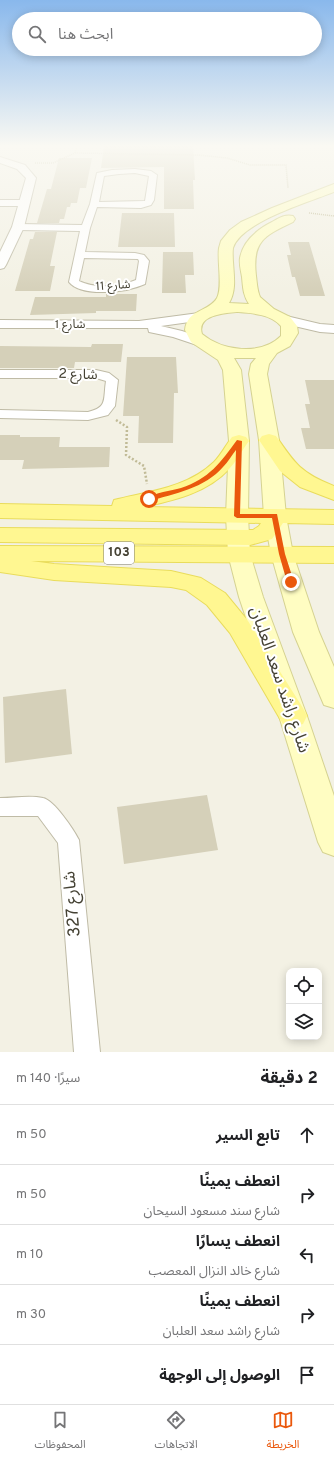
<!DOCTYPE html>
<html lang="ar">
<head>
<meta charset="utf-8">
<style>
  :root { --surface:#fff; --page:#f2f2f2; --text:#202124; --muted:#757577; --line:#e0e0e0; --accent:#ea580c }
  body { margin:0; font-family:Overpass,"Noto Sans Arabic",sans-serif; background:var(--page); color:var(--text); direction:rtl }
  .controls { position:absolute; right:12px; bottom:12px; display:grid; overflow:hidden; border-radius:8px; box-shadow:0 2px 10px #0003 }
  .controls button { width:36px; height:36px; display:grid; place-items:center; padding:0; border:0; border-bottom:1px solid var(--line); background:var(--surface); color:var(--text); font:20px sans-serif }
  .stop { position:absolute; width:12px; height:12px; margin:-9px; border:3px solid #ea580c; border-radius:50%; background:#fff }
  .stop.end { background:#ea580c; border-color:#fff; box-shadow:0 1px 4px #0008 }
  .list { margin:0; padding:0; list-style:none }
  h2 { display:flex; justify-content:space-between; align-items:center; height:52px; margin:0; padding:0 16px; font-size:17px }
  h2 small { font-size:13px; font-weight:400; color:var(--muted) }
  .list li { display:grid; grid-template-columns:26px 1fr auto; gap:12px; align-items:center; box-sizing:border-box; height:60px; padding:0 16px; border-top:1px solid var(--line) }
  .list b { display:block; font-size:15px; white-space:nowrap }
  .list p { margin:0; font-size:13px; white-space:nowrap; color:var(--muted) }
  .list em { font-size:13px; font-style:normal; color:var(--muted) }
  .icon { flex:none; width:22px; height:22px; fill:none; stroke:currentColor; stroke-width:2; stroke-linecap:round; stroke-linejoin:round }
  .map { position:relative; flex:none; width:334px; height:1052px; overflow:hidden; direction:ltr }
  .search { position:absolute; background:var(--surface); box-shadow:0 2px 10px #0003; left:12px; right:12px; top:12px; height:44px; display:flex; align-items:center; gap:10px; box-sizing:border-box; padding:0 14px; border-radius:22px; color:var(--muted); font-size:15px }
  .sheet { height:352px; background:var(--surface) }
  nav { display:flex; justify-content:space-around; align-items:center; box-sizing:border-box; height:56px; border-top:1px solid var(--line); background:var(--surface); font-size:11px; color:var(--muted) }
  nav a { display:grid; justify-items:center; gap:2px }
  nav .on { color:var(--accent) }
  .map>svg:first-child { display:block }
  .building { fill:#d5d0b9 }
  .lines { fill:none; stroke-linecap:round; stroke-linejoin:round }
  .minor-casing { stroke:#bfbba6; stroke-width:2 }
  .tertiary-casing { stroke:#bfbba6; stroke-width:2 }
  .secondary-casing { stroke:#d5d291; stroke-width:2 }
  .primary-casing { stroke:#e9dc5c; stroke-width:2 }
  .path-far1 { stroke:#c1bb97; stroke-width:1.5; stroke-dasharray:1 1; stroke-linecap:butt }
  .path { stroke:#c1bb97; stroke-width:2.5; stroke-dasharray:2 2; stroke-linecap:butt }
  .minor { fill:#fff; fill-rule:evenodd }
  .tertiary { fill:#fff; fill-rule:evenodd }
  .secondary { fill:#fffdc2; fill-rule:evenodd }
  .primary { fill:#fff791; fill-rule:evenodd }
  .route { fill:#ea580c }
  .labels { text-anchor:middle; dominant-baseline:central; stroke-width:4; stroke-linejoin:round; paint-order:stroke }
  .far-street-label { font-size:12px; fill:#454234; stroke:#fff }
  .shield { fill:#fff; stroke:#7d7b71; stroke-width:1 }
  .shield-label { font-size:13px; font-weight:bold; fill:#454234 }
  .street-label { font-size:14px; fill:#454234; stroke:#fff }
  .near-street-label { font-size:17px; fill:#454234; stroke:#fff }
</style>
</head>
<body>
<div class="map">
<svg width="334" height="1052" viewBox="0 0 334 1052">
  <rect width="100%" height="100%" fill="#f3f1e4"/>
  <g class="building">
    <path d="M171 145 193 146 195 180H193L194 209H164V167L101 168 104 146Z"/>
    <path d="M59 158H92L86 188H80L77 203H71L70 207H67L64 219H60L59 223H37L47 189H51Z"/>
    <path d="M122 213H174L175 247H118Z"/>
    <path d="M35 232H57L50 266H55L50 291H15L30 239H33Z"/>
    <path d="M288 242H309L325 296H300L295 277H292L287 255H291Z"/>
    <path d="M163 252H193L194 275H185L186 293H162Z"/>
    <path d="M106 294H137L136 311H96V313L30 315 35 297H106Z"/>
    <path d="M92 344H123L121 362H75L74 368H0V346L91 347Z"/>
    <path d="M127 357H176L178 393H174L173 443H138L139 416H123Z"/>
    <path d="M305 380H334V449H306L301 428H310L305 404H310Z"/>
    <path d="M0 435H20V437H60L59 447H110L109 467 22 469 24 460H0Z"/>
    <path d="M66 689 72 754 5 763 3 697Z"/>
    <path d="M207 795 218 850 124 864 117 807Z"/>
  </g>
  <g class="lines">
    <g class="minor-casing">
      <g id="minor">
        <path d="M135 169 151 171 157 175 154 200 151 205 141 208 97 207 90 228 85 252 135 253 144 255 149 261 145 284C128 292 82 298 69 282L80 231 18 230 13 227 18 224 82 225 90 204 97 173 112 170ZM135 173 149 176 145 201 99 202 104 176 119 174ZM84 258 138 259 139 261 136 280C120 287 95 289 79 281Z"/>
        <path d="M0 200H25L29 203 25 206H0Z"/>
        <path d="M0 370H96L109 373 118 380 115 406 108 415 88 420 0 418V410L88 412C108 407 103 400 106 381L96 378H0Z"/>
        <path d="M0 798C14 798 30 795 43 798 54 800 74 830 79 840L100 1052H74L58 843 38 816H0Z"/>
      </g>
    </g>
    <g class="tertiary-casing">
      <g id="tertiary">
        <path d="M0 157 25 165 36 178 24 227 6 265 4 268 0 269V252L12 227 26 178 17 169 0 163Z"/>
        <path d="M199 313 204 314 206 317 204 320 161 326 182 331 208 340 210 343 208 346 203 347 173 337 149 332 148 328H0V320L139 321Z"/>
        <path d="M282 315 320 324 334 325V333L320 332 277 322 275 319 277 316Z"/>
      </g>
    </g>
    <g class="secondary-casing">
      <path id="secondary" d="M334 184V192C309 202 241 222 233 248 231 265 239 287 229 303L249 304C243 295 243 287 242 277 241 271 239 264 240 258 243 241 258 229 272 222 279 218 285 214 293 216L295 219 293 222C264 236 252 241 256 276 257 283 257 290 260 297L274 309 290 317 297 326 298 333 290 346 277 353 269 364 267 374 279 440 286 516 293 554 319 632 334 667V708L324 705 293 632 271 554 264 516 259 440 249 374 251 364 256 358H234L241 370 249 441 248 516 250 554 263 597 307 716 334 796V856L323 852 318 842 279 716 239 597 228 554 226 516 229 441 223 370 218 360 191 342 185 330C187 309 209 312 217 298 223 287 217 261 219 248L221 241 230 230 241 222 272 208ZM237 312C251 313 271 314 281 326V336C261 356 222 351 202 334 196 315 225 313 237 312Z"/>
    </g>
    <g class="primary-casing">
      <g id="primary">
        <path d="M269 434 276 436C295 464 301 473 334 486V500L300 487 280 471 259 440 262 436Z"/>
        <path d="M239 435 246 437 249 441C242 450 237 461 229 469 207 493 174 500 144 507L334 510V524L283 523 272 539 250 545 0 542V528L253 530 259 526 261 523 0 518V504L112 506 114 500C149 491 187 488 214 462 221 455 226 445 232 437Z"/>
        <path d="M0 546 334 547V563L31 561 54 564 171 571 201 578 225 593 248 621 303 708 307 716 303 724 293 727 283 724 230 633 207 605 186 590 171 587 54 580 0 572Z"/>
      </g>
    </g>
    <g class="path-far1">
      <path d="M75 153 77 145"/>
      <path d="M35 163H53L75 153 198 155 227 158 250 165H286L288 188"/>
      <path d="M309 213 334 216"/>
    </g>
    <path class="path" d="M116 420 127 427 126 455 144 466 147 484"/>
    <use href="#minor" class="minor"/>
    <use href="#tertiary" class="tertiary"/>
    <use href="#secondary" class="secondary"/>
    <use href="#primary" class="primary"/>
  </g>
  <linearGradient id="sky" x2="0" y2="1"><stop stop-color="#89b8ec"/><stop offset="0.5" stop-color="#faf9f3"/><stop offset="1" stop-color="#faf9f3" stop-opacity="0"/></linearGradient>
  <rect width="334" height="292" fill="url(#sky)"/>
  <path class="route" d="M237 440 242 441 240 514H277L285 554 294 582 293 584H288L287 582 279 554 272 518H237L234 516 236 450C232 455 228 462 223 467 205 488 174 494 149 501L146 499C155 492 171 491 181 488 209 479 221 462 237 440Z"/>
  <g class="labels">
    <g class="far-street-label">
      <text transform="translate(113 286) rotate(-4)">شارع 11</text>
      <text x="70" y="325">شارع 1</text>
    </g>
    <rect class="shield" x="104" y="542" width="30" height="22" rx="3"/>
    <g class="shield-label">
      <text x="119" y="553">103</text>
    </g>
    <g class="street-label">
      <text transform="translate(78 375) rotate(2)">شارع 2</text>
    </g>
    <g class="near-street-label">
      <text transform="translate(279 680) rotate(71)">شارع راشد سعد العلبان</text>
      <text transform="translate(73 904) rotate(-95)">شارع 327</text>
    </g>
  </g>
</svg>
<div class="controls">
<button><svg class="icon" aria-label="locate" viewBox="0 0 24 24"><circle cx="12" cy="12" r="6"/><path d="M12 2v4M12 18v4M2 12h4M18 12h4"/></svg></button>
<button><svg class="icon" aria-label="layers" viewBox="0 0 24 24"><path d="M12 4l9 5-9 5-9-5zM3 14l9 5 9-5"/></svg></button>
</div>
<div class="stop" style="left:149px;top:499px"></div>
<div class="stop end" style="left:291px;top:582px"></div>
<div class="search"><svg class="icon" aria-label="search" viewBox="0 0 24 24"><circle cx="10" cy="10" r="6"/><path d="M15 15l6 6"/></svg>ابحث هنا</div>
</div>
<section class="sheet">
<h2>2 دقيقة<small>سيرًا · 140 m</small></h2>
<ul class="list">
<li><svg class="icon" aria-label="ahead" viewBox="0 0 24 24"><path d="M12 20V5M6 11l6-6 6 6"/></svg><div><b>تابع السير</b></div><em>50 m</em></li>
<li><svg class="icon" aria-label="right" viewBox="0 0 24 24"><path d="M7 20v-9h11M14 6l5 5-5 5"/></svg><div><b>انعطف يمينًا</b><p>شارع سند مسعود السيحان</p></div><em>50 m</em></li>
<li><svg class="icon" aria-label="left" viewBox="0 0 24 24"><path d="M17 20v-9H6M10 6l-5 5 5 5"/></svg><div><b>انعطف يسارًا</b><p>شارع خالد النزال المعصب</p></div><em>10 m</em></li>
<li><svg class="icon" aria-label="right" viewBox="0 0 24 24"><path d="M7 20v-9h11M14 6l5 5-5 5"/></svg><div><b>انعطف يمينًا</b><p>شارع راشد سعد العلبان</p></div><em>30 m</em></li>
<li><svg class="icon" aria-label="arrive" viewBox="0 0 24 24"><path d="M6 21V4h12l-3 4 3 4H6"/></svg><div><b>الوصول إلى الوجهة</b></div></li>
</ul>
</section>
<nav>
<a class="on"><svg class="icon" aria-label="map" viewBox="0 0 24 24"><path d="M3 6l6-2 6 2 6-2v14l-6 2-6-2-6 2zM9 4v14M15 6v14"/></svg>الخريطة</a>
<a><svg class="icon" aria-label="directions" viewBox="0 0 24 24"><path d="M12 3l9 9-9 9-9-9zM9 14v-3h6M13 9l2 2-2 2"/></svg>الاتجاهات</a>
<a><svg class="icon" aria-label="saved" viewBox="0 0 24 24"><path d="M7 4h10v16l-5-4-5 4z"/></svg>المحفوظات</a>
</nav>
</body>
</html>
